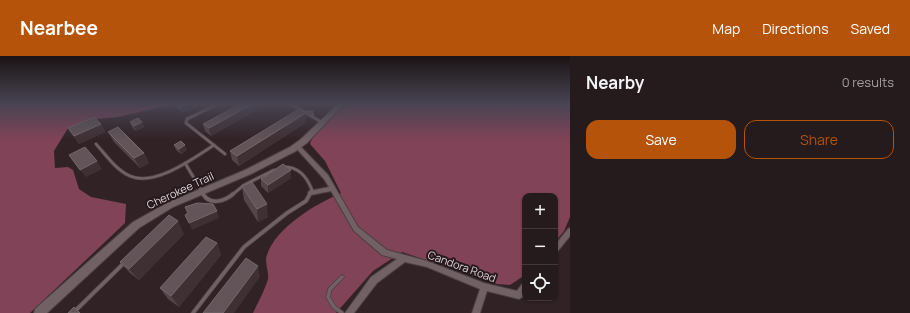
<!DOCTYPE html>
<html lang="en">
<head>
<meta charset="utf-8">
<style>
  :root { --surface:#251a1c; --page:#2d2325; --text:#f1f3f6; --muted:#a3a1a3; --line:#42383b; --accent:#b45309 }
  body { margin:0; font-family:Manrope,sans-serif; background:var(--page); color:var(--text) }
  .controls { position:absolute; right:12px; bottom:12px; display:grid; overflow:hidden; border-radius:8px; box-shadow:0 1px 3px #0004 }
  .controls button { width:36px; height:36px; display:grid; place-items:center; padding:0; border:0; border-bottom:1px solid var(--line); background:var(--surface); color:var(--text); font:20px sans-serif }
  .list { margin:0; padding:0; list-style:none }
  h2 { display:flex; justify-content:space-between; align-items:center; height:52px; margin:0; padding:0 16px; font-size:17px }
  h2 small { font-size:13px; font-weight:400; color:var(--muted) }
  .actions { display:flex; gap:8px; padding:12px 16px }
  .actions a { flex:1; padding:9px 0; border:1px solid var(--accent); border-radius:12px; text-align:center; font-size:14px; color:var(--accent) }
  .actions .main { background:var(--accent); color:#fff }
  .icon { flex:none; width:22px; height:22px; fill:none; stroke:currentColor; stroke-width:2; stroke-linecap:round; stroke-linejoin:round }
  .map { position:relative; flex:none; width:570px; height:257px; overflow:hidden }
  header { display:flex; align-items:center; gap:24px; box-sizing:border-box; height:56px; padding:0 20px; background:var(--accent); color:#fff }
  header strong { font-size:19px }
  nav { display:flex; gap:22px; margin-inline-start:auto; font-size:14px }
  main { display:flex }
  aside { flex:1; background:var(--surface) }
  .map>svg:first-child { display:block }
  .forest { fill:#804358 }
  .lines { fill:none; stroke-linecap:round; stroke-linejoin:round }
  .service-far1-casing { stroke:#4b3f43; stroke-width:4 }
  .service-casing { stroke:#4b3f43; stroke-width:5 }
  .minor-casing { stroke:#4b3f43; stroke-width:2 }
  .tertiary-casing { stroke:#4b3f43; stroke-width:2 }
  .service-far1 { stroke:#716064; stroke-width:2.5 }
  .service { stroke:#716064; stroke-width:3.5 }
  .minor { fill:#716064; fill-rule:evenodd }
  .tertiary { fill:#716064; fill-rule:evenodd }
  .wall { fill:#534549 }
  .shaded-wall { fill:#3f3034 }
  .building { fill:#625458; stroke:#75686c }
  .labels { text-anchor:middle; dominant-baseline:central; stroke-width:4; stroke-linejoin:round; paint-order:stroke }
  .street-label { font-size:11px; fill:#ddd3d6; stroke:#26191d }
</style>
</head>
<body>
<header>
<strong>Nearbee</strong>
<nav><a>Map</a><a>Directions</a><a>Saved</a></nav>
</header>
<main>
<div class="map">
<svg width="570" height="257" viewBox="0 0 570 257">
  <rect width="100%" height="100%" fill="#312226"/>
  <g class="forest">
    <path d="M0 48H174L118 61 95 63 68 72 54 95 55 112 68 111 73 114 79 133 91 141 126 148 125 167 30 257H0Z"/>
    <path d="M352 48H570V161L564 175 555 186V140H525V219L510 229 497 228 402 196 373 215 336 257H253C258 246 265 234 268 223 269 215 264 206 267 199 276 171 316 148 341 137L325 105 310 88 313 80 341 51Z"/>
  </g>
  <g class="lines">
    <g class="service-far1-casing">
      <g id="service-far1">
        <path d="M218 48 187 63 186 67 225 98"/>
        <path d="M291 48 323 67"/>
        <path d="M305 56H312L313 61"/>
        <path d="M96 88C106 99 116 114 130 120 155 131 194 102 214 89"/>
        <path d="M185 107 204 139"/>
        <path d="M283 111C298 110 307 121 312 134L309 139"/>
        <path d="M232 139 244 129 274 114"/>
      </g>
    </g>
    <g class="service-casing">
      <g id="service">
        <path d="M203 138C210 150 225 145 233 138"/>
        <path d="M342 221 330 233 328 241 334 251 342 257"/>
        <path d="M73 257 125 206"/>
        <path d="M193 257 244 191 287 157 306 145 310 138"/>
      </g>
    </g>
    <g class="minor-casing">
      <g id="minor">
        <path d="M297 88 299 89 328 119 358 171 387 194 427 205 484 227 517 235 522 228 525 227C525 234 526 240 519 243L487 235 480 257H472L480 233 427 211 405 206 377 227 354 257H345L371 221 397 203 382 199 354 175 331 135 311 139H309L308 137 309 135 329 131 324 123 295 91 294 90Z"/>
        <path d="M570 172V180L557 196 555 197V189L568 173Z"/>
      </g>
    </g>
    <g class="tertiary-casing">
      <path id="tertiary" d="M338 48H344L307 87 296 95 251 118 173 151 139 172 47 257H34L35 253 133 166 167 147 245 114 290 91 301 83Z"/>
    </g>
    <use href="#service-far1" class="service-far1"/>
    <use href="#service" class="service"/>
    <use href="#minor" class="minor"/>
    <use href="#tertiary" class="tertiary"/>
  </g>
  <g class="wall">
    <path d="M175 48H204L183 57 176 51Z"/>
    <path d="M240 48H267L211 80 205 75 203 68Z"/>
    <path d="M306 57 305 67 239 110 232 104 230 95Z"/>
    <path d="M130 66H142L144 71 136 75 132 71Z"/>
    <path d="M101 68 105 76 79 88 68 72Z"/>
    <path d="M108 76 144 97 149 107 140 112 114 86Z"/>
    <path d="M174 89 187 94 181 98 176 94Z"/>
    <path d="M291 122 268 137 261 130V123Z"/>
    <path d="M242 130 268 161 258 166 244 144Z"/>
    <path d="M184 178 139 224 130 217 120 206Z"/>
    <path d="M217 187 221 199 179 251 168 243 160 232Z"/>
  </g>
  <g class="shaded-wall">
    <path d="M187 48H204L183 57 181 50Z"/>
    <path d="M253 48H267L211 80 209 72Z"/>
    <path d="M306 57 305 67 239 110 237 100Z"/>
    <path d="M142 66 144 71 136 75 134 70Z"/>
    <path d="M101 68 105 76 79 88 74 80Z"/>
    <path d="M185 89 187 94 181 98 179 93Z"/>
    <path d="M144 97 149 107 140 112 134 102Z"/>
    <path d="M97 105 102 113 86 121 80 114Z"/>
    <path d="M291 114V122L268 137V129Z"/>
    <path d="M267 148 268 161 258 166 257 153Z"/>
    <path d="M217 155 219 162 192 174 189 167Z"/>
    <path d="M178 165 184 178 139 224 129 213Z"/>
    <path d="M217 187 221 199 179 251 171 240Z"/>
    <path d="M258 210 260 221 234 257H223Z"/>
  </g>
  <g class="building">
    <path d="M178 48H187L181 50Z"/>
    <path d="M240 48H253L209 72 203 68Z"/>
    <path d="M299 53 306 57 237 100 230 95Z"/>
    <path d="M94 61 101 68 74 80 68 72Z"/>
    <path d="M138 62 142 66 134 70 130 66Z"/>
    <path d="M118 71 144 97 134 102 108 76Z"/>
    <path d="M181 85 185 89 179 93 174 89Z"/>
    <path d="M85 91 97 105 80 114 69 99Z"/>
    <path d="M283 108 291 114 268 129 261 123Z"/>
    <path d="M252 126 267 148 257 153 242 130Z"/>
    <path d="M197 147 213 148 217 155 189 167 185 159 188 157 185 151Z"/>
    <path d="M169 159 178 165 129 213 120 206Z"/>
    <path d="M206 181 217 187 171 240 160 232Z"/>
    <path d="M246 202 258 210 223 257H203Z"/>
    <path d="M74 251 80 257H68Z"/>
  </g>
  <linearGradient id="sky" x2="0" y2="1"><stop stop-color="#1b1315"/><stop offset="0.57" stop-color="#484452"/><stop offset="1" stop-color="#484452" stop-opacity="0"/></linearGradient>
  <rect width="570" height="84" fill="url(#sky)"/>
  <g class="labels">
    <g class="street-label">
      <text transform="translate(180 134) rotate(-25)">Cherokee Trail</text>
      <text transform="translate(462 210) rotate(20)">Candora Road</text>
    </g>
  </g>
</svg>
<div class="controls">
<button>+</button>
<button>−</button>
<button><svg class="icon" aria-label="locate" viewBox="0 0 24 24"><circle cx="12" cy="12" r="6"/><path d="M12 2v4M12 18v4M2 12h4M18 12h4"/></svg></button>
</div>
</div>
<aside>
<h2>Nearby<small>0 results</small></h2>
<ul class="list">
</ul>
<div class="actions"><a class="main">Save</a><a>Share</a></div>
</aside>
</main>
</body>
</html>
